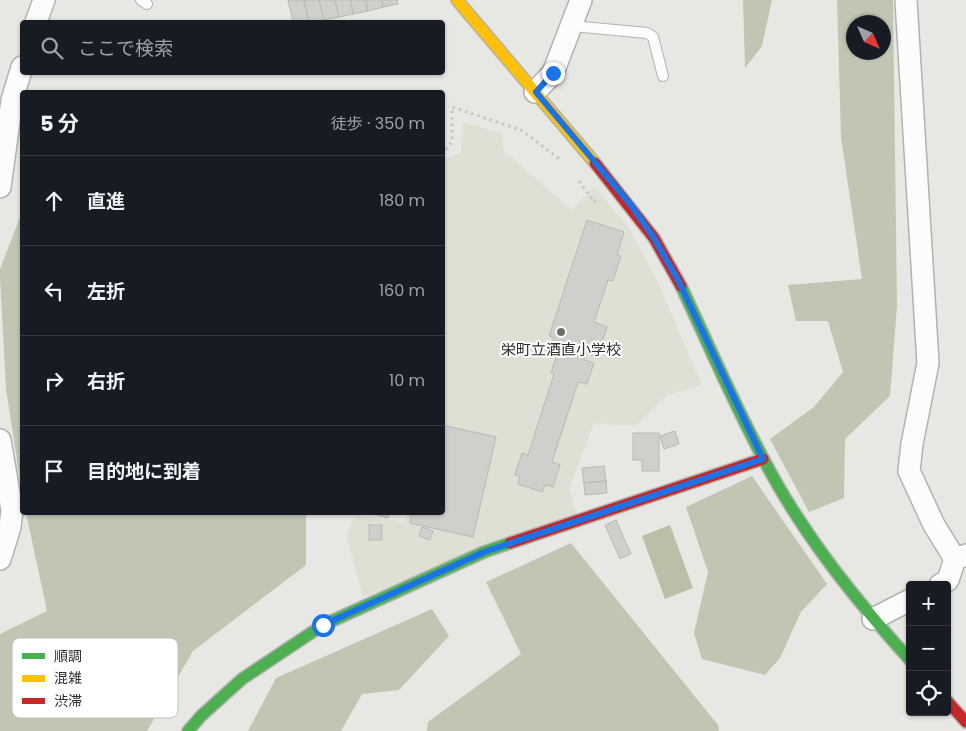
<!DOCTYPE html>
<html lang="ja">
<head>
<meta charset="utf-8">
<style>
  :root { --surface:#171b24; --page:#242831; --text:#f1f3f6; --muted:#9ea1a6; --line:#363941 }
  body { margin:0; font-family:Poppins,"Noto Sans JP",sans-serif; background:var(--page); color:var(--text) }
  .controls { position:absolute; right:15px; bottom:15px; display:grid; overflow:hidden; border-radius:5px; box-shadow:0 1px 4px #0004 }
  .controls button { width:45px; height:45px; display:grid; place-items:center; padding:0; border:0; border-bottom:1px solid var(--line); background:var(--surface); color:var(--text); font:25px sans-serif }
  .compass { position:absolute; left:846px; top:15px; width:45px; height:45px; border-radius:50%; background:var(--surface); box-shadow:0 1px 4px #0004; rotate:135deg }
  .stop { position:absolute; width:15px; height:15px; margin:-11px; border:4px solid #1a73e8; border-radius:50%; background:#fff }
  .stop.end { background:#1a73e8; border-color:#fff; box-shadow:0 1px 5px #0008 }
  .list { margin:0; padding:0; list-style:none }
  h2 { display:flex; justify-content:space-between; align-items:center; height:65px; margin:0; padding:0 20px; font-size:21px }
  h2 small { font-size:16px; font-weight:400; color:var(--muted) }
  .list li { display:grid; grid-template-columns:32px 1fr auto; gap:15px; align-items:center; box-sizing:border-box; height:90px; padding:0 20px; border-top:1px solid var(--line) }
  .list b { display:block; font-size:19px; white-space:nowrap }
  .list em { font-size:16px; font-style:normal; color:var(--muted) }
  .icon { flex:none; width:28px; height:28px; fill:none; stroke:currentColor; stroke-width:2; stroke-linecap:round; stroke-linejoin:round }
  .map { position:relative; flex:none; width:966px; height:731px; overflow:hidden }
  .search { position:absolute; background:var(--surface); box-shadow:0 1px 4px #0004; left:20px; top:20px; width:425px; height:55px; display:flex; align-items:center; gap:12px; box-sizing:border-box; padding:0 18px; border-radius:5px; color:var(--muted); font-size:19px }
  .panel { position:absolute; background:var(--surface); box-shadow:0 1px 4px #0004; left:20px; top:90px; width:425px; height:425px; border-radius:5px }
  .map>svg:first-child { display:block }
  .built { fill:#dde0d3 }
  .forest { fill:#c1c6b2; fill-rule:evenodd }
  .water { fill:#bac0a8 }
  .building { fill:#cfd0cc; stroke:#b8b9b4 }
  .lines { fill:none; stroke-linecap:round; stroke-linejoin:round }
  .lane-casing { stroke:#b2b3af; stroke-width:12 }
  .street-casing { stroke:#b2b3af; stroke-width:24 }
  .fast-casing { stroke:#b2b3af; stroke-width:14 }
  .slow-casing { stroke:#b2b3af; stroke-width:14 }
  .jam-casing { stroke:#b2b3af; stroke-width:14 }
  .path { stroke:#c6c7c4; stroke-width:3; stroke-dasharray:2.5 4; stroke-linecap:butt }
  .lane { stroke:#fbfcfb; stroke-width:10 }
  .street { stroke:#fbfcfb; stroke-width:21 }
  .fast { stroke:#4caf50; stroke-width:11 }
  .slow { stroke:#ffc107; stroke-width:11 }
  .jam { stroke:#c62828; stroke-width:11 }
  .route { stroke:#1a73e8; stroke-width:6 }
  .poi-dot { fill:#6d6f6a; stroke:#fff; stroke-width:2 }
  .labels { text-anchor:middle; dominant-baseline:central; stroke-width:4; stroke-linejoin:round; paint-order:stroke }
  .poi-label { font-size:15px; fill:#2c2e29; stroke:#fff }
  .key { fill:#fff; stroke:#c0c0bf; stroke-width:1 }
  .key-label { font-size:14px; fill:#2c2e29 }
</style>
</head>
<body>
<div class="map">
<svg width="966" height="731" viewBox="0 0 966 731">
  <rect width="100%" height="100%" fill="#e7e8e3"/>
  <path class="built" d="M463 122 502 134 504 151 572 210 594 187 627 225 656 278 702 385 667 395 635 426 594 423 569 489 577 514 363 597 347 537 354 515 405 522 408 513 442 512 443 160 461 153Z"/>
  <g class="forest">
    <path d="M743 0H772L762 46 745 68Z"/>
    <path d="M837 0H893L897 306 890 396 845 439 844 498 809 512 770 439 814 407 843 372 828 321H796L788 285 862 279 841 137ZM854 22H884V52H854Z"/>
    <path d="M22 212V492L6 389 0 278V269Z"/>
    <path d="M752 476 827 584 801 612 780 658 765 675 702 659 694 633 708 572 686 507Z"/>
    <path d="M26 513H306V565L193 651 147 731H0V634L47 611Z"/>
    <path d="M571 543 718 725 719 731H427L428 722 521 654 486 582Z"/>
    <path d="M432 609 449 636 399 690 362 694 341 731H248L276 678Z"/>
  </g>
  <path class="water" d="M670 525 693 588 665 599 642 536Z"/>
  <g class="building">
    <path d="M288 0H304L309 22H293Z"/>
    <path d="M304 0H319L324 20 309 22Z"/>
    <path d="M319 0H335L339 17 324 20Z"/>
    <path d="M335 0H351L353 14 339 17Z"/>
    <path d="M351 0H366L368 11 353 14Z"/>
    <path d="M366 0H382L383 7 368 11Z"/>
    <path d="M382 0H397L398 4 383 7Z"/>
    <path d="M587 220 624 232 617 255 621 256 613 281 608 280 594 322 607 327 597 357 586 353 584 360 594 363 587 384 578 382 552 462 560 465 553 487 545 485 542 492 518 484 520 477 515 475 522 453 528 455 554 374 551 373 558 351 566 354 568 347 552 342 554 338 549 336Z"/>
    <path d="M442 425 496 437 473 537 410 523 412 512H442Z"/>
    <path d="M675 431 679 444 664 449 660 436Z"/>
    <path d="M633 433H659V471H642V460H633Z"/>
    <path d="M604 466 606 481 584 483 582 468Z"/>
    <path d="M606 481 607 493 585 495 584 483Z"/>
    <path d="M367 512H389L388 518Z"/>
    <path d="M616 520 631 554 620 559 605 525Z"/>
    <rect x="369" y="525" width="13" height="15"/>
    <path d="M422 527 433 531 430 540 419 536Z"/>
  </g>
  <g class="lines">
    <g class="lane-casing">
      <g id="lane">
        <path d="M141 0 147 4"/>
        <path d="M572 26 647 33 653 37 663 76"/>
      </g>
    </g>
    <g class="street-casing">
      <g id="street">
        <path d="M906 0 928 363 912 444 909 471 934 525 955 559"/>
        <path d="M36 22 44 0"/>
        <path d="M535 92 553 73 581 0"/>
        <path d="M0 187 12 100 22 67"/>
        <path d="M0 440 12 510 10 527 0 559"/>
        <path d="M940 585 948 580 955 559 966 555"/>
        <path d="M873 619 910 600"/>
      </g>
    </g>
    <g class="fast-casing">
      <g id="fast">
        <path d="M681 286C708 343 733 402 763 458 801 532 854 598 910 660"/>
        <path d="M188 731 201 716 242 679 323 625 484 552 510 543"/>
      </g>
    </g>
    <g class="slow-casing">
      <path id="slow" d="M457 0 595 163"/>
    </g>
    <g class="jam-casing">
      <g id="jam">
        <path d="M595 163 654 238 681 286"/>
        <path d="M510 543 763 459"/>
        <path d="M947 701 966 722"/>
      </g>
    </g>
    <g class="path">
      <path d="M442 155 452 142V107L521 130 562 161"/>
      <path d="M579 181 594 202 598 198"/>
    </g>
    <use href="#lane" class="lane"/>
    <use href="#street" class="street"/>
    <use href="#fast" class="fast"/>
    <use href="#slow" class="slow"/>
    <use href="#jam" class="jam"/>
  </g>
  <g class="lines">
    <path class="route" d="M323 625 484 552 763 459 679 282 654 238 631 205 536 92 553 73"/>
  </g>
  <circle class="poi-dot" cx="561" cy="332" r="5"/>
  <g class="labels">
    <g class="poi-label">
      <text x="561" y="349">栄町立酒直小学校</text>
    </g>
  </g>
  <rect x="12" y="638" width="166" height="80" rx="8" class="key"/>
  <rect x="22" y="653" width="23" height="6" fill="#4caf50"/>
  <rect x="22" y="675" width="23" height="7" fill="#ffc107"/>
  <rect x="22" y="698" width="23" height="6" fill="#c62828"/>
  <g class="key-label">
    <text x="54" y="661">順調</text>
    <text x="54" y="683">混雑</text>
    <text x="54" y="706">渋滞</text>
  </g>
</svg>
<div class="controls">
<button>+</button>
<button>−</button>
<button><svg class="icon" aria-label="locate" viewBox="0 0 24 24"><circle cx="12" cy="12" r="6"/><path d="M12 2v4M12 18v4M2 12h4M18 12h4"/></svg></button>
</div>
<svg class="compass" viewBox="-18 -18 36 36"><path d="M0-13l5 13h-10z" fill="#e53935"/><path d="M0 13l5-13h-10z" fill="#9ea1a6"/></svg>
<div class="stop" style="left:323px;top:625px"></div>
<div class="stop end" style="left:553px;top:73px"></div>
<div class="search"><svg class="icon" aria-label="search" viewBox="0 0 24 24"><circle cx="10" cy="10" r="6"/><path d="M15 15l6 6"/></svg>ここで検索</div>
<section class="panel">
<h2>5 分<small>徒歩 · 350 m</small></h2>
<ul class="list">
<li><svg class="icon" aria-label="ahead" viewBox="0 0 24 24"><path d="M12 20V5M6 11l6-6 6 6"/></svg><div><b>直進</b></div><em>180 m</em></li>
<li><svg class="icon" aria-label="left" viewBox="0 0 24 24"><path d="M17 20v-9H6M10 6l-5 5 5 5"/></svg><div><b>左折</b></div><em>160 m</em></li>
<li><svg class="icon" aria-label="right" viewBox="0 0 24 24"><path d="M7 20v-9h11M14 6l5 5-5 5"/></svg><div><b>右折</b></div><em>10 m</em></li>
<li><svg class="icon" aria-label="arrive" viewBox="0 0 24 24"><path d="M6 21V4h12l-3 4 3 4H6"/></svg><div><b>目的地に到着</b></div></li>
</ul>
</section>
</div>
</body>
</html>
